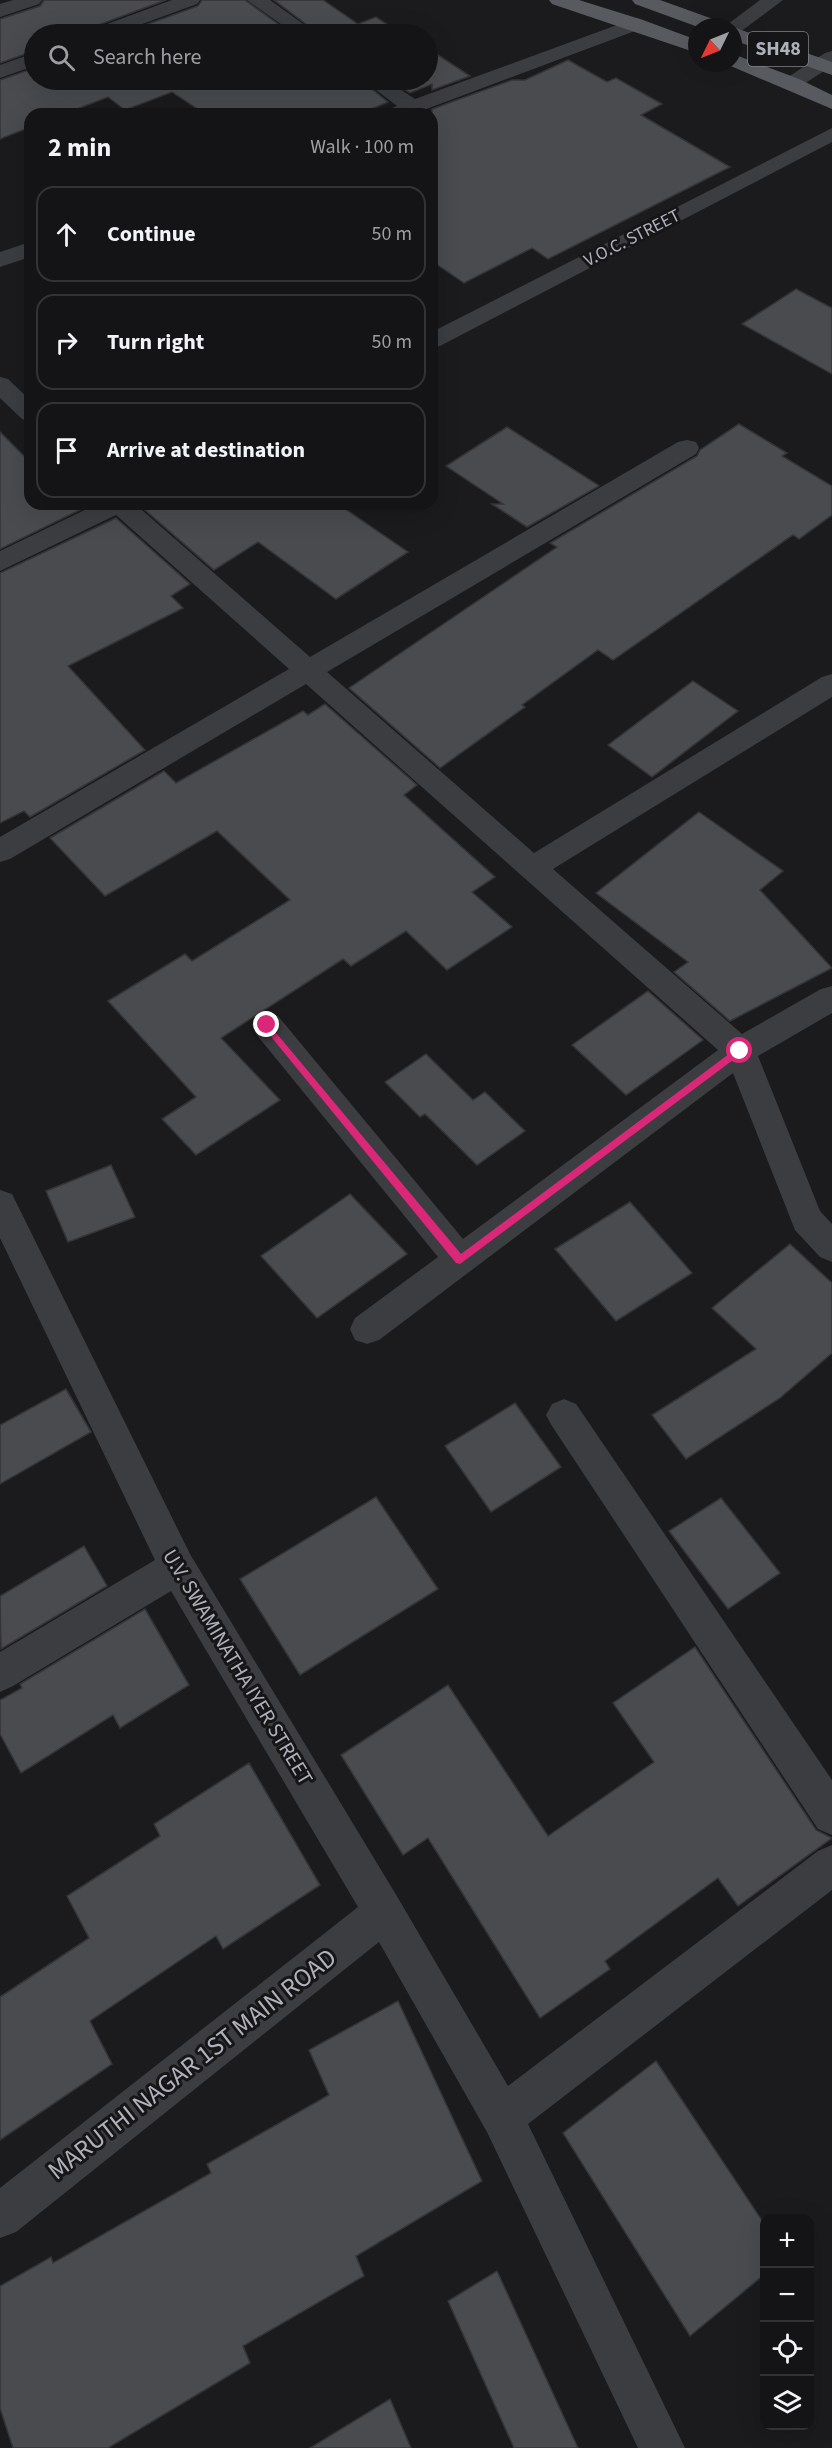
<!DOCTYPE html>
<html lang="en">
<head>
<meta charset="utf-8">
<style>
  :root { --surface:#141416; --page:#212123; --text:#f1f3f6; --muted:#9d9ea1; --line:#333335 }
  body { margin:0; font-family:"Source Sans 3",sans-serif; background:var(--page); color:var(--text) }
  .controls { position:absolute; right:18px; bottom:18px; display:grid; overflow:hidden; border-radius:12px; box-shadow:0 6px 24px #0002 }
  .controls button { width:54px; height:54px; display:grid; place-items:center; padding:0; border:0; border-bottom:2px solid var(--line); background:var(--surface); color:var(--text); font:30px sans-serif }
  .compass { position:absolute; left:688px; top:18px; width:54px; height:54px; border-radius:50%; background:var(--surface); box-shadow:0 6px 24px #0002; rotate:227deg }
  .stop { position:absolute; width:18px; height:18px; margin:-14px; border:4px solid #db2777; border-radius:50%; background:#fff }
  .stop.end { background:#db2777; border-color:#fff; box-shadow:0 2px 6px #0008 }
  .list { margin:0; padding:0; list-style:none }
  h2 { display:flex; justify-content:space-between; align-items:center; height:78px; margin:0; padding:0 24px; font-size:26px }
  h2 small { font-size:20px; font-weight:400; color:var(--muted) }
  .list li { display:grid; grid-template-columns:39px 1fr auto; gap:18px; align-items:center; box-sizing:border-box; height:96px; margin:0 12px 12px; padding:0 12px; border:2px solid var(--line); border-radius:18px }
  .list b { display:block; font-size:22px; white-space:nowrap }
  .list em { font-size:20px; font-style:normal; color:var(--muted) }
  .icon { flex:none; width:33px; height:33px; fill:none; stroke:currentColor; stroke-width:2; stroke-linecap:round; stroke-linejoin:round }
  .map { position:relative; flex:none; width:832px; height:2448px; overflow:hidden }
  .search { position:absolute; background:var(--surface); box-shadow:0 6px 24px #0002; left:24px; top:24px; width:414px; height:66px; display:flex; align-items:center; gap:15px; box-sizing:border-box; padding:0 21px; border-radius:33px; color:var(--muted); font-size:22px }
  .panel { position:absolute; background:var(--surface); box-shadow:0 6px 24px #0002; left:24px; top:108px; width:414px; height:402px; border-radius:18px }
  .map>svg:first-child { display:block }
  .building { fill:#4a4b4e; stroke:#353538; stroke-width:1.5 }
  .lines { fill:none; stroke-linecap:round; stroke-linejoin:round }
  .minor { fill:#3c3d41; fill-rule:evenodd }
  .major { fill:#595a60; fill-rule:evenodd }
  .route { fill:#db2777 }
  .labels { text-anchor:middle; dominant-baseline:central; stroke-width:6; stroke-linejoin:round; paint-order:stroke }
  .far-street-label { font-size:18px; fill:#afb2ba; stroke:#161618 }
  .shield { fill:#161618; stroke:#818389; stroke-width:1.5 }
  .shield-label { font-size:20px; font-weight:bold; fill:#afb2ba }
  .street-label { font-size:21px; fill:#afb2ba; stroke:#161618 }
  .near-street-label { font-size:26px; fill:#afb2ba; stroke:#161618 }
</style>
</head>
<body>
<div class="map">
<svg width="832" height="2448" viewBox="0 0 832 2448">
  <rect width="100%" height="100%" fill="#1b1b1d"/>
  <g class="building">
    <path d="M44 0H166L90 28 86 34H34V51L0 63V19L40 6Z"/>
    <path d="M202 0H245L292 34H120L198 6Z"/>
    <path d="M274 0H323L358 24 376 17 402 34H319Z"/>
    <path d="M432 51 470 76 432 90V84L410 93 389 80H428V52L432 55Z"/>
    <path d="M568 60 607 82 616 78 662 104 641 115 730 167 548 259 532 248 464 283 432 261V109L512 80H525Z"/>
    <path d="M34 68V80H361L388 102 360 114H205L172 92 125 110 108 97 64 114H30V127L0 139V80Z"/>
    <path d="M796 289 832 308V374L742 324Z"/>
    <path d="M739 424 787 453 782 456 832 486V515L799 539 793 535 613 660 598 650 522 705 525 707 440 768 349 688 557 547 550 543 697 456 700 450Z"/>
    <path d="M507 427 595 483 599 486 527 527 492 504H503L446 466Z"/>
    <path d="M0 432 30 462V504H92L0 549Z"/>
    <path d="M138 504H338L408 552 336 599 258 542 214 570Z"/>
    <path d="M116 518 190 584 171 596 183 608 68 666 145 750 30 817 24 811 0 823V573Z"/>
    <path d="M693 681 738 711 652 777 608 745Z"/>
    <path d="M325 704 417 785 404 795 495 877 472 892 512 927 447 970 406 931 351 966 343 959 221 1038 280 1100 196 1155 162 1119 196 1097 108 1001 185 954 192 961 290 900 217 831 105 896 50 838 164 771 176 783 303 711 308 715Z"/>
    <path d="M699 812 783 871 760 890 832 968 730 1021 674 972 688 962 596 893Z"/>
    <path d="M648 991 703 1040 626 1095 572 1045Z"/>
    <path d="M426 1054 473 1100 485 1092 525 1131 477 1165 425 1114 420 1117 385 1082Z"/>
    <path d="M111 1165 135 1217 68 1242 46 1191Z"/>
    <path d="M350 1194 407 1254 317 1318 261 1256Z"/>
    <path d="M630 1202 692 1273 616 1321 555 1249Z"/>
    <path d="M790 1244 832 1283V1353L780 1398 686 1459 652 1415 756 1349 712 1308Z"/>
    <path d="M66 1389 91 1432 0 1484V1425Z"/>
    <path d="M515 1403 561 1467 491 1512 445 1446Z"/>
    <path d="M376 1497 438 1589 300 1675 240 1579Z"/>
    <path d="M721 1498 780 1573 728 1609 669 1531Z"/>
    <path d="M84 1546 107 1586 1 1649 0 1596Z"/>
    <path d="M145 1609 189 1685 120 1728 113 1715 21 1773 0 1734V1700L22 1688 20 1684Z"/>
    <path d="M695 1647 816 1830 832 1838 738 1906 718 1878 605 1961 610 1969 540 2018 428 1838 403 1855 341 1755 448 1685 548 1836 654 1762 613 1703Z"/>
    <path d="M249 1763 320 1885 223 1949 216 1936 90 2021 112 2064 0 2140V1997L89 1938 67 1896 160 1836 154 1824Z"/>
    <path d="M398 2001 482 2181 356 2256 364 2276 243 2346 250 2363 108 2448H13L0 2408V2286L51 2257 53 2263 211 2173 207 2164 329 2095 309 2050Z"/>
    <path d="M656 2061 765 2225V2274L690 2336 563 2133Z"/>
    <path d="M497 2271 578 2448H514L448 2301Z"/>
    <path d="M390 2399 411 2448H310Z"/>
  </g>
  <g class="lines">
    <g class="minor">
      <path d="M13 0H42L39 4 0 17V4Z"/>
      <path d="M172 0H200L197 4 115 34H88L91 30Z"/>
      <path d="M247 0H270L317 34H295Z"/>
      <path d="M760 0H783L740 32 733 34V27H724Z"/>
      <path d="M636 18 643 20 646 24 643 28 413 114H384L387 110 397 106 363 80H386L415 99Z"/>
      <path d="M832 51V66L799 87H785L782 83 785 79 825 53Z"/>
      <path d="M34 53V66L0 78V65Z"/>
      <path d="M832 128V142L440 346 432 348V332Z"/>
      <path d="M30 242V257L0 267V252Z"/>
      <path d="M0 377 8 379 30 400V422L22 419 0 398Z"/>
      <path d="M687 440 696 442 699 448 696 454 327 672 534 853 822 677 832 674V697L553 869 742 1034 821 989 832 986V1013L758 1056 820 1211 832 1224V1262L820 1257 795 1230 733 1073 379 1340 367 1344 355 1340 350 1329 355 1318 438 1257 256 1034 252 1025 256 1016 267 1013 278 1016 463 1239 718 1050 306 684 10 859 0 862V837L289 669 116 515 0 571V551L97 504H135L310 657 678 442Z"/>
      <path d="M0 1190 12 1194 190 1554 398 1898 508 2086 818 1851 832 1845V1890L528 2124 685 2448H638L487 2132 379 1942 16 2232 0 2238V2188L358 1907 171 1591 13 1686 0 1692V1652L155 1560 0 1238Z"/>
      <path d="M564 1399 576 1404 832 1780V1835L818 1829 552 1426 546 1415 552 1404Z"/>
    </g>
    <g class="major">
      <path d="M549 0H579L643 20 697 40V53L552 4Z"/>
      <path d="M632 0H660L724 23 727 27H698L635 4Z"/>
      <path d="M733 27 832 62V75L733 40Z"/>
      <path d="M733 54 799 79 832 95V109L726 64 733 63Z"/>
    </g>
  </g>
  <path class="route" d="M267 1022 461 1254 737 1048 740 1047 745 1051 460 1264 456 1263 264 1028 262 1025Z"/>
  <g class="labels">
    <g class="far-street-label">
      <text transform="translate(632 238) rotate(-27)">V.O.C. STREET</text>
    </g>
    <rect class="shield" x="748" y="32" width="60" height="34" rx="4.5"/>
    <g class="shield-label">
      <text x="778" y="49">SH48</text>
    </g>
    <g class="street-label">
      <text transform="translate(238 1667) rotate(59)">U.V. SWAMINATHA IYER STREET</text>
    </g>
    <g class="near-street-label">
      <text transform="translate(192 2064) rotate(-38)">MARUTHI NAGAR 1ST MAIN ROAD</text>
    </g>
  </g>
</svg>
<div class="controls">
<button>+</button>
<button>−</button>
<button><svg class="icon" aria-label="locate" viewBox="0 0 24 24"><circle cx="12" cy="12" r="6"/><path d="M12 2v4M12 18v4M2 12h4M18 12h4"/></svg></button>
<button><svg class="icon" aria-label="layers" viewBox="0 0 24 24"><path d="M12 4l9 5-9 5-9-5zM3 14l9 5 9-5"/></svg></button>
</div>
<svg class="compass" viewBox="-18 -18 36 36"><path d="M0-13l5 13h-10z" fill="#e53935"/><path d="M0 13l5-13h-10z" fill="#9d9ea1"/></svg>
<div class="stop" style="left:740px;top:1051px"></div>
<div class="stop end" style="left:267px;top:1025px"></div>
<div class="search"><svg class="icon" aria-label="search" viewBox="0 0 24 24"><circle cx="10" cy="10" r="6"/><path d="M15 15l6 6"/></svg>Search here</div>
<section class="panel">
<h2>2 min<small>Walk · 100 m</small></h2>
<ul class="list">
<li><svg class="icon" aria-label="ahead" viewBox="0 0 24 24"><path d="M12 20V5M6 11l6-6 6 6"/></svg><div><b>Continue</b></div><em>50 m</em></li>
<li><svg class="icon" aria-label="right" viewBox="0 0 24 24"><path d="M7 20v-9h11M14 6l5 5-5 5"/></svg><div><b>Turn right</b></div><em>50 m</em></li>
<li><svg class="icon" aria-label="arrive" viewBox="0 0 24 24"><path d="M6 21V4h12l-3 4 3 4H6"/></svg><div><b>Arrive at destination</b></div></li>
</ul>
</section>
</div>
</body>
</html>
